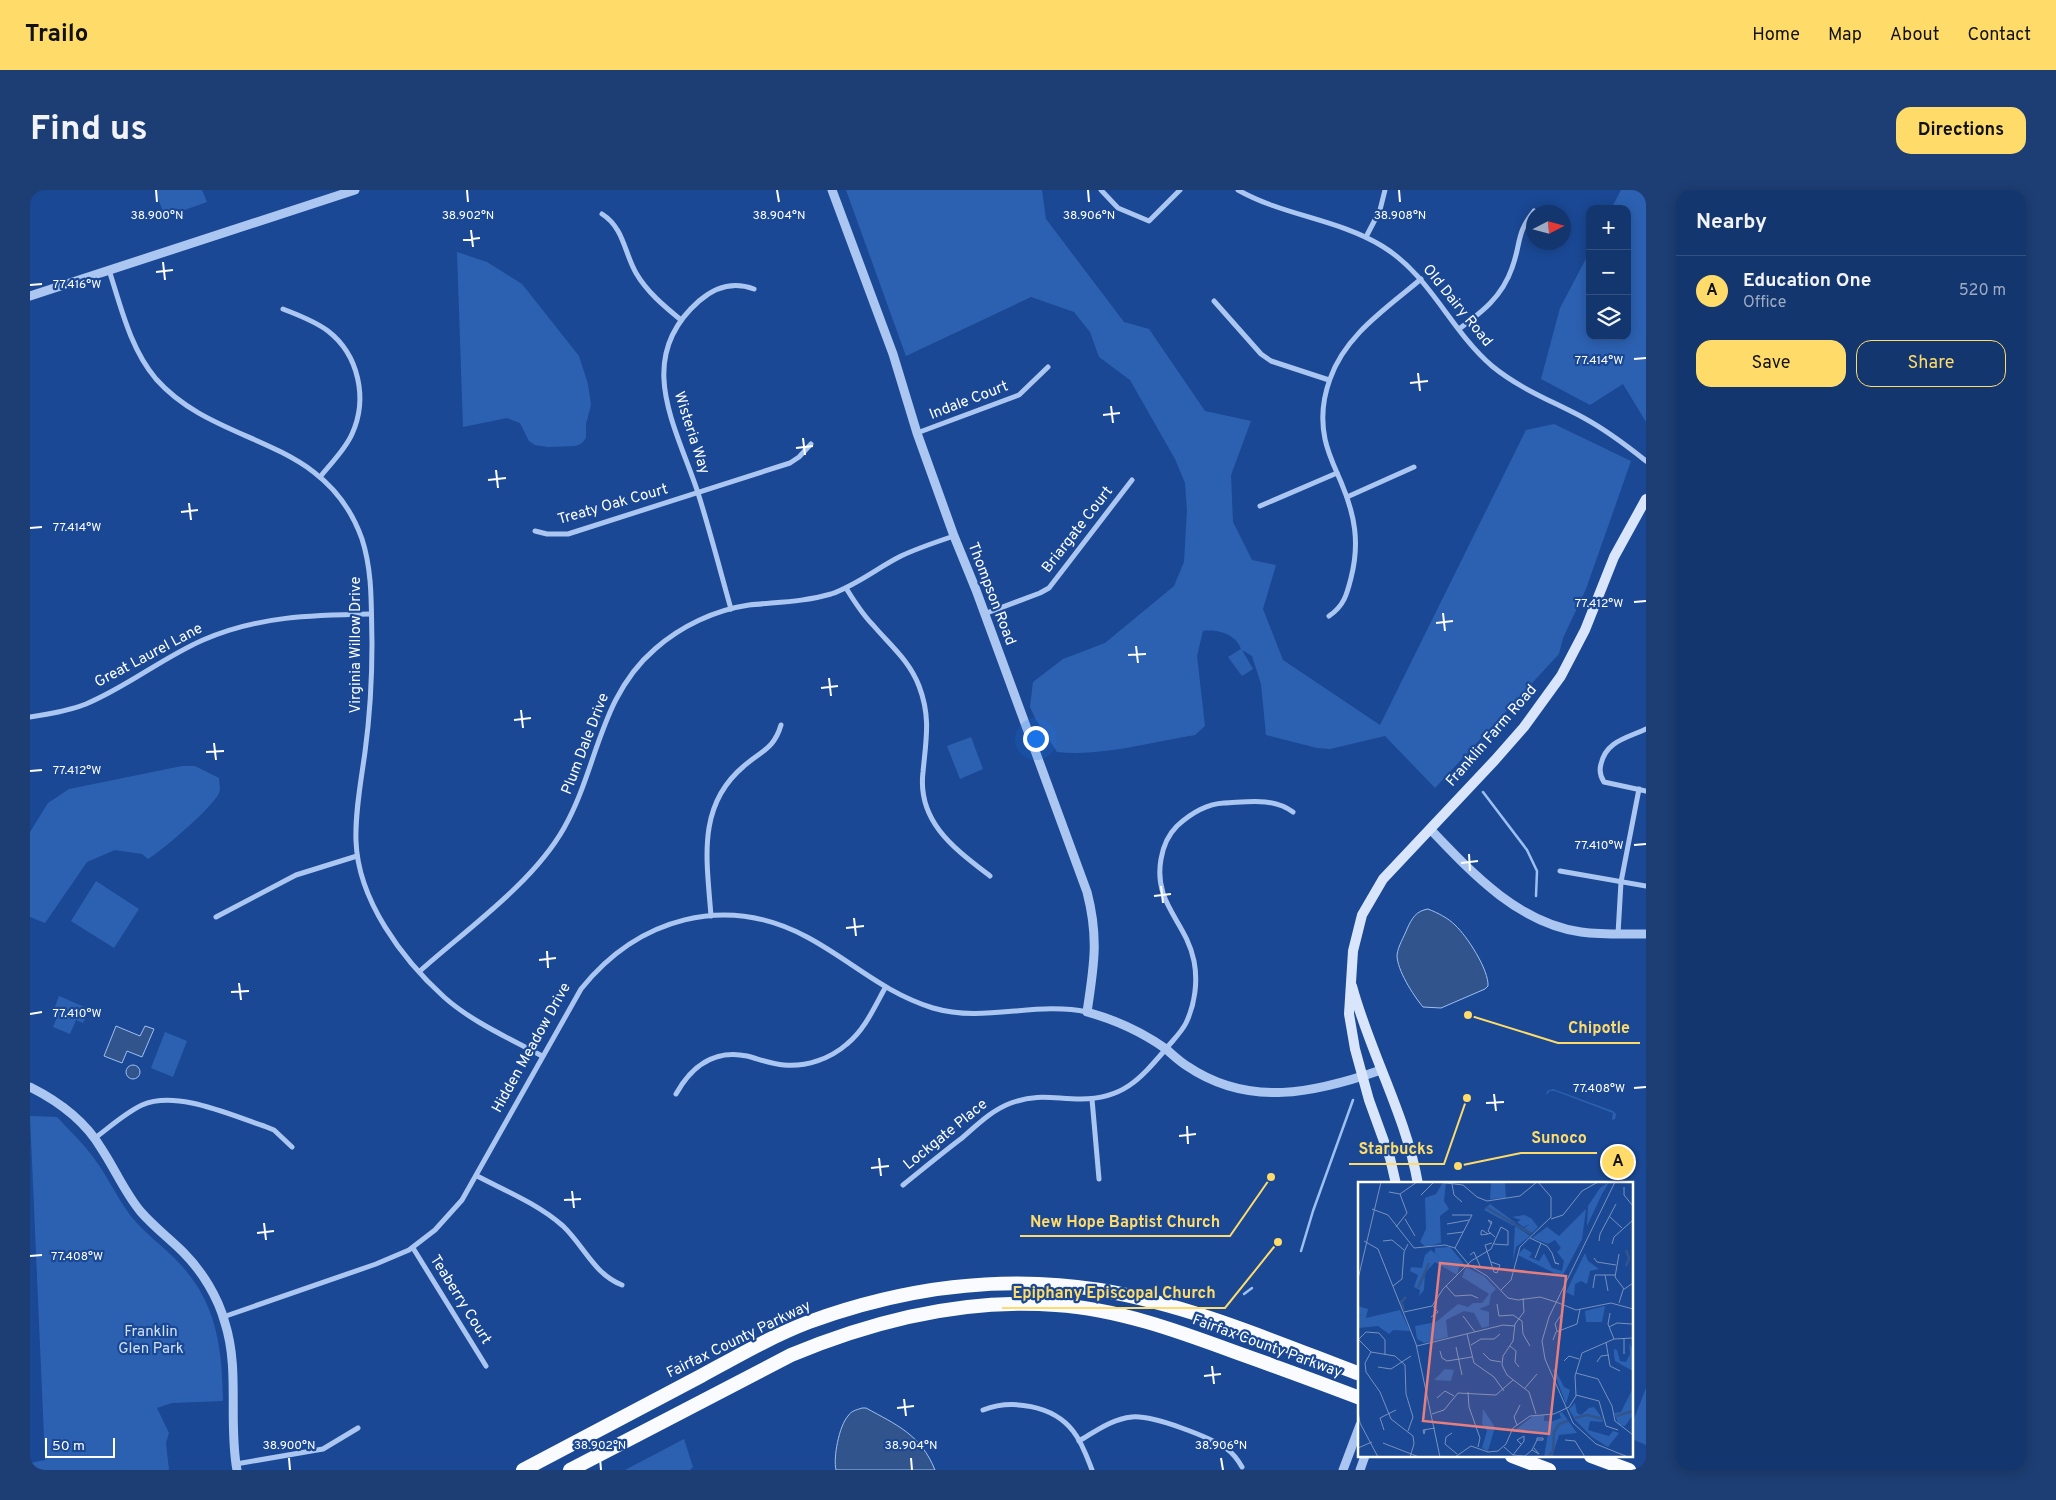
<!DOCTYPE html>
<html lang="en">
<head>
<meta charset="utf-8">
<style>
  :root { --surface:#14366f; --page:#1d3e74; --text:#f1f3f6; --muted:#9dabc3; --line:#335082; --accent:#ffdc69 }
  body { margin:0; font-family:Overpass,sans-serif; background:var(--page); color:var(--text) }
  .controls { position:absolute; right:15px; top:15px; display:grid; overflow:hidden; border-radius:10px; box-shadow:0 2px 12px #0003 }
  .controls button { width:45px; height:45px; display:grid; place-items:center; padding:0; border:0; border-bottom:1px solid var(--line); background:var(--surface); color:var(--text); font:25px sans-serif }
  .compass { position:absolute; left:1496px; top:15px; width:45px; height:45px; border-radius:50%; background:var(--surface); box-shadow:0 2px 12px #0003; rotate:84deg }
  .scale { position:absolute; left:15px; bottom:12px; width:70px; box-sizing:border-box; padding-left:5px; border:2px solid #fff; border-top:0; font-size:14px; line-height:18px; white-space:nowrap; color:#fff; -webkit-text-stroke:4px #1a4894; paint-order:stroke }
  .you { position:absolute; left:1005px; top:548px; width:18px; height:18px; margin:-12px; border:4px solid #fff; border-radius:50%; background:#1a73e8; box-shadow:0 0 0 8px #1a73e833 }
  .badge { display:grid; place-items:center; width:32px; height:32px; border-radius:50%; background:var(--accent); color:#111; font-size:16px; font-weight:700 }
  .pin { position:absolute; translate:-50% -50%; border:2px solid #fff; box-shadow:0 1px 5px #0006 }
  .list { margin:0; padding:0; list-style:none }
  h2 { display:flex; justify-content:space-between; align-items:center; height:65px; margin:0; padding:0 20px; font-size:21px }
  h2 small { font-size:16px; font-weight:400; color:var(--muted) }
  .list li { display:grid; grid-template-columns:32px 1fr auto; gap:15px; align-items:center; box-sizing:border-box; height:70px; padding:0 20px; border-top:1px solid var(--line) }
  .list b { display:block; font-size:19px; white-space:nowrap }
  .list p { margin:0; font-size:16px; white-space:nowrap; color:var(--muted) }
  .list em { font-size:16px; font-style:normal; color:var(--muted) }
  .actions { display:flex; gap:10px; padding:15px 20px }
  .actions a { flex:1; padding:11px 0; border:1px solid var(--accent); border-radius:15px; text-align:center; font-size:18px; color:var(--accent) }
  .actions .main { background:var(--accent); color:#111 }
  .icon { flex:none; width:28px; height:28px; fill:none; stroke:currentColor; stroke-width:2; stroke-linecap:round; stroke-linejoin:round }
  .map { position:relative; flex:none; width:1616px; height:1280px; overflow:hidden; border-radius:15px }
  header { display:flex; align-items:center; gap:30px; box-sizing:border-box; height:70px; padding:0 25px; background:var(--accent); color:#111 }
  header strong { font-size:24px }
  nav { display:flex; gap:28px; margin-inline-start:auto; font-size:18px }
  .intro { display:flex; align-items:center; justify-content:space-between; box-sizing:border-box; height:120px; padding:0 30px }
  h1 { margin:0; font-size:35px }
  .button { padding:12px 22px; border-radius:15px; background:var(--accent); color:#111; font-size:18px; font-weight:700 }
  main { display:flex; gap:30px; padding:0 30px }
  aside { flex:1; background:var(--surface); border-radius:15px; box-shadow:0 2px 12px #0003 }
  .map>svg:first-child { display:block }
  .green { fill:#2c61b2 }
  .water { fill:#32548c; stroke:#9dc0f2 }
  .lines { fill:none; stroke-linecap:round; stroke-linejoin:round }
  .stream { stroke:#9dc0f2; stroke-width:2.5 }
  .minor { stroke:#abc6f0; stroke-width:5 }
  .tertiary { stroke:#abc6f0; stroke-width:9 }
  .secondary { stroke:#d8e5fb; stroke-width:10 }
  .trunk { stroke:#f9fbff; stroke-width:14 }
  .ticks { fill:none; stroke:#fff; stroke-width:2 }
  .labels { text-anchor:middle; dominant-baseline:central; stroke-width:4.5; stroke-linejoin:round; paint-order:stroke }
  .street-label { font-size:15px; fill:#fff; stroke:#1a4894 }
  .park-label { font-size:15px; fill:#d1e2fb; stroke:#1a4894 }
  .inset-river { fill:none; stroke:#32548c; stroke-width:2.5 }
  .inset-road { fill:none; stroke:#7691bf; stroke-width:1 }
  .view { fill:#e67e7e; fill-opacity:0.15; stroke:#e67e7e; stroke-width:2.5 }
  .inset-edge { fill:none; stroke:#fff; stroke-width:2.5 }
  .ticks-label { font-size:12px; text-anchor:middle; fill:#fff; stroke:#1a4894; stroke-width:4.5; stroke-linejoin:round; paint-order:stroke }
  .leader { fill:none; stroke:#ffdc69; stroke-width:2 }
  .callout-dot { fill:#ffdc69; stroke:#1a4894; stroke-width:2 }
  .callout-label { font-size:16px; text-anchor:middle; font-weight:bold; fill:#ffdc69; stroke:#1a4894; stroke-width:4.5; stroke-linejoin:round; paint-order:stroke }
</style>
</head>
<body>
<header>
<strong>Trailo</strong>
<nav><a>Home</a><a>Map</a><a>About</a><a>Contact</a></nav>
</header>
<div class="intro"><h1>Find us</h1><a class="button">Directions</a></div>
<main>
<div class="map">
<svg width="1616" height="1280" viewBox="0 0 1616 1280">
  <rect width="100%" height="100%" fill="#1a4894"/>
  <g class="green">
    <path d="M125 0H172L177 12 135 27Z"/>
    <path d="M816 0H1012L1016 29 1094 132 1119 139 1175 221 1221 231 1201 285 1203 332 1222 370 1246 375 1233 419 1253 470 1350 535 1496 240 1524 234 1601 271 1556 399 1533 448 1529 464 1405 598 1355 546 1300 559 1287 558 1236 545 1231 494 1222 466 1212 460 1223 479 1212 486 1198 467 1211 459C1206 444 1187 439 1173 441L1167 466 1175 536 1165 545C1123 552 1068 567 1027 562L1005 528 1000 517 1003 492 1033 469 1075 453 1144 396 1154 372 1157 320 1155 293 1145 269 1100 190 1069 167 1060 142 1044 122 1001 107 876 166Z"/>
    <path d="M1591 0H1616V232L1593 194 1560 215 1511 189 1530 118 1560 61V146H1597V19H1581Z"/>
    <path d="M427 62 457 72 492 94 549 166 558 194 561 215 556 234V248L552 253 546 256 518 257 505 255 499 251 490 233 477 228 433 237Z"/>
    <path d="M941 547 953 579 930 589 917 556Z"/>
    <path d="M152 576H165L189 588C189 592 191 599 189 603 183 617 132 661 118 669L112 664 85 660 57 672 15 733 0 727V642L18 613 39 599Z"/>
    <path d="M66 691 109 719 84 758 41 731Z"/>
    <path d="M29 806 59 819 53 833 46 830 40 844 23 837 28 825 23 822Z"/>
    <path d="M135 842 157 851 143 887 121 878Z"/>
    <path d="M1523 899 1583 921 1586 924 1585 929 1582 930 1583 923 1525 901H1520L1516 905 1517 901Z"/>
    <path d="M0 926 27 927C39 940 52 952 63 967 77 985 86 1006 100 1025 114 1043 133 1056 149 1073 187 1113 192 1158 193 1211L142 1213 127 1218 139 1243 136 1253 139 1280H0V1273L15 1270Z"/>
    <path d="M1616 1198V1255L1602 1249V1234Z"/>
    <path d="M654 1249 663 1277 660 1280H595Z"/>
  </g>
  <g class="water">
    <path d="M1398 719C1408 723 1418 728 1425 735 1437 746 1459 780 1458 796L1455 799 1411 818 1393 817C1383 805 1367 780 1367 765 1368 756 1374 747 1377 739 1382 728 1386 721 1398 719Z"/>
    <path d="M86 836 110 846 115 836 124 839 112 867 97 861 92 873 74 866Z"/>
    <circle cx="103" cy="882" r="7"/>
    <path d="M832 1218H836C867 1235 891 1245 905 1280H806C803 1268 809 1236 818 1226 821 1221 826 1220 832 1218Z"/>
  </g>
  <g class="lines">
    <g class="stream">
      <path d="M1453 602 1497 660 1507 681 1506 706"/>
      <path d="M1271 1061 1283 1021 1323 910"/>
      <path d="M1214 1104 1222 1098"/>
    </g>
    <g class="minor">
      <path d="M1071 0 1088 18 1119 31 1150 0"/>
      <path d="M1208 0C1254 26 1308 29 1352 56 1400 85 1420 140 1462 176 1490 199 1522 211 1554 228 1576 240 1596 255 1616 271"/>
      <path d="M572 24C594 38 594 62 606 83 617 102 634 116 651 130"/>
      <path d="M1336 47 1350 20 1355 0"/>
      <path d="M79 80C91 117 100 158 126 189 188 259 295 244 332 349 343 383 341 418 342 453 342 490 340 525 335 562 331 591 325 622 326 651 328 710 372 769 414 807 442 832 479 848 512 866"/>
      <path d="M1184 111 1231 164 1241 171 1299 190"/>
      <path d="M253 119C268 125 285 131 298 141 329 165 338 209 322 244 315 260 301 273 290 287"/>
      <path d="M1429 139C1452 122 1472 107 1482 78 1491 54 1486 43 1504 21"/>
      <path d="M887 243 989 205 1018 177"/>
      <path d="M1317 307 1384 277"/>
      <path d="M1230 316 1307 283"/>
      <path d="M505 341 517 344H538L760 273 769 267 781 254"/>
      <path d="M816 398C824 411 832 424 843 435 860 455 879 470 889 496 901 527 896 550 893 582 887 632 925 659 960 686"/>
      <path d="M701 419C690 380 680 341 668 303 646 236 603 169 669 111 685 97 703 91 724 99"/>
      <path d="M954 424 1010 403 1019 398 1102 290"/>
      <path d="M1299 426C1314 416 1317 404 1321 388 1330 353 1325 325 1311 292 1305 278 1298 264 1295 249 1291 230 1293 208 1300 189 1315 145 1357 118 1391 89"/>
      <path d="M0 527C19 524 38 521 56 514 97 497 132 468 173 450 228 426 282 425 341 424"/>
      <path d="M1616 539C1597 548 1576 551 1571 574 1569 581 1570 586 1574 592L1616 601"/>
      <path d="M1530 681 1616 696"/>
      <path d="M681 726C677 671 666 616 714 576 731 561 744 559 751 535"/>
      <path d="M186 727 266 685 327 666"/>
      <path d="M1588 744 1591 692 1609 599"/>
      <path d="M390 781C437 739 503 693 534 638 568 578 569 507 625 459 651 436 685 420 719 415 747 412 774 412 801 404 827 395 847 378 871 366 888 358 906 352 924 346"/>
      <path d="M646 904C661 877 684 859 717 866 729 869 741 874 754 875 776 877 800 869 817 854 835 839 844 818 855 798"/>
      <path d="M1062 909 1069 989"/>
      <path d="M65 948C80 937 95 923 112 915 147 900 200 925 234 936L244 940 262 957"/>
      <path d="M447 986C476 1001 508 1014 533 1036 554 1056 564 1084 592 1095"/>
      <path d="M873 995C893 979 912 963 932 948 947 935 962 920 981 913 1009 903 1024 909 1051 909 1093 909 1110 889 1135 860 1142 851 1151 843 1156 833 1165 814 1168 791 1164 771 1156 731 1123 714 1131 669 1133 657 1138 645 1147 636 1160 624 1176 614 1194 613 1218 612 1242 607 1263 622"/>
      <path d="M383 1058 456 1176"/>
      <path d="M193 1127 346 1074 379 1060 405 1040 432 1010 551 799C608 728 695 703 777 747 822 771 852 802 903 818 954 833 1006 811 1057 822"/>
      <path d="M953 1220C981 1209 1023 1215 1043 1241 1052 1252 1057 1267 1062 1280"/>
      <path d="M1049 1251C1066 1241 1082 1229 1102 1227 1123 1225 1180 1247 1197 1259 1204 1264 1208 1270 1212 1277"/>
      <path d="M206 1274 293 1259 328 1238"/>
    </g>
    <g class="tertiary">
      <path d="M802 0 863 164 887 243 924 346 946 400 1057 702C1069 748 1064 776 1057 822 1086 830 1112 842 1136 859 1143 865 1149 871 1157 876 1219 918 1285 903 1351 880"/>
      <path d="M0 106 325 0"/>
      <path d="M1400 639C1442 683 1488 733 1551 742 1573 745 1595 744 1616 744"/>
      <path d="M0 897C28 911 55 931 71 958 85 979 95 1003 111 1022 124 1037 139 1048 153 1062 172 1081 188 1107 195 1133 210 1180 198 1232 207 1280"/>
      <path d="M1313 1280 1330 1235"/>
      <path d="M1330 1280 1335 1266"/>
    </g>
    <g class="secondary">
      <path d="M1322 796C1340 863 1376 925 1388 994"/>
      <path d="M1366 994 1360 968 1339 910 1325 859 1319 824 1323 761 1332 725 1353 689 1465 570 1494 537 1531 486 1555 440 1584 367 1616 309"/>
    </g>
    <g class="trunk">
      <path d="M1482 1266 1519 1280"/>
      <path d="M1561 1266 1599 1280"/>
      <path d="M493 1280C552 1249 612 1217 671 1186 706 1167 742 1146 779 1132 872 1098 972 1084 1070 1100 1160 1115 1245 1152 1330 1184"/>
      <path d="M540 1280 761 1165C845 1130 935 1108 1026 1115 1088 1119 1148 1141 1205 1162 1247 1177 1288 1192 1330 1208"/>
    </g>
  </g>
  <path class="ticks" d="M126 0 127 12M437 0 438 12M747 0 749 12M1058 0 1059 12M1369 0 1370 12M441 40 443 57M433 50 450 48M133 72 135 90M126 82 143 80M0 95 12 94M1604 169 1616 168M1388 183 1390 201M1380 193 1398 191M1081 216 1083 233M1073 225 1090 223M773 248 775 265M766 258 783 256M466 280 468 298M458 290 476 288M159 313 161 330M151 322 168 320M0 338 12 337M1604 412 1616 411M1413 423 1415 441M1406 433 1423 431M1106 456 1108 473M1098 465 1116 464M799 488 801 506M791 498 808 496M491 520 493 538M484 530 501 528M184 553 186 570M176 562 194 561M0 581 12 580M1604 655 1616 654M1439 664 1440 681M1431 673 1448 671M1131 696 1133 713M1124 706 1141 704M824 728 826 746M816 738 834 736M517 761 518 778M509 770 526 768M209 793 211 810M201 802 219 801M0 824 12 822M1604 898 1616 897M1464 904 1466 921M1456 913 1474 912M1157 936 1158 954M1149 946 1166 944M849 968 851 986M841 978 859 976M542 1001 544 1018M534 1010 551 1009M234 1033 236 1050M227 1043 244 1041M0 1066 12 1065M1182 1176 1184 1194M1174 1186 1191 1184M874 1209 876 1226M867 1218 884 1216M259 1268 260 1280M570 1268 571 1280M881 1268 882 1280M1191 1268 1193 1280"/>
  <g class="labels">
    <g class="street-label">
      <text transform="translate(1427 116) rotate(51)">Old Dairy Road</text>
      <text transform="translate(939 211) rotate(-21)">Indale Court</text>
      <text transform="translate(661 243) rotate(72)">Wisteria Way</text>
      <text transform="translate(583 315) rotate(-16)">Treaty Oak Court</text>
      <text transform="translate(1048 340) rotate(-52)">Briargate Court</text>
      <text transform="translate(961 404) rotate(69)">Thompson Road</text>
      <text transform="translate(326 455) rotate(-90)">Virginia Willow Drive</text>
      <text transform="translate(119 466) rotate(-28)">Great Laurel Lane</text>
      <text transform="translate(1462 546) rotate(-49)">Franklin Farm Road</text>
      <text transform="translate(556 554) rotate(-69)">Plum Dale Drive</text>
      <text transform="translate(502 858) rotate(-61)">Hidden Meadow Drive</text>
      <text transform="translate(916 945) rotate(-39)">Lockgate Place</text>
      <text transform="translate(430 1110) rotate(58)">Teaberry Court</text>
      <text transform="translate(709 1150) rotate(-26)">Fairfax County Parkway</text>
      <text transform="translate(1237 1157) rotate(20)">Fairfax County Parkway</text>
    </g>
    <g class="park-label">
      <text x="121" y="1142">Franklin<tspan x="121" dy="17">Glen Park</tspan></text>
    </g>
  </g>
  <g transform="translate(1328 992)">
    <rect width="275" height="275" fill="#1a4894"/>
    <path d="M85 0H88L86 19 91 27 82 34 83 61 68 65 62 60 68 47 67 16 78 12ZM133 0H147L148 16 132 17ZM251 0 244 12 229 44 230 24 242 6ZM132 22 158 41 156 44 126 28ZM228 27 224 57 204 95 160 73 166 66 174 71 171 75 181 79 186 71 194 86 204 89 206 79 199 70 203 66 197 58 190 62 174 56 189 45 201 54ZM166 33 173 36 180 45 174 51 166 46 172 42 165 45 159 40 163 38 154 35ZM157 44 172 54 158 65 155 78ZM92 65 106 82 101 85 99 93 77 80 67 91 66 108 61 114 62 108 56 105 60 93 52 89 53 85 64 86 67 73 73 68 86 79 77 71V66ZM227 71 230 79 241 87 232 89 229 102 223 99 217 102 216 114 208 110ZM108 85 126 94 138 107 133 112 131 123 121 127 131 130V144L124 146 116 131 106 129 88 138 90 155 66 161 59 157 57 144 78 140 100 122 110 125 115 121H124L131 112 104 95ZM0 124 10 127 8 136 42 128 52 149 35 148 31 152 20 144 0 146V134H4L0 133ZM247 124 244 140H228L227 129ZM271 161 275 168V189L257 179 256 173V167L259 168 262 179 268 180 272 172ZM87 187 96 188 93 199 76 198ZM197 187 206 205 212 208 208 222 195 188ZM275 206V233L267 244 261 243 256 231 263 230ZM217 221 219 231 223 233 231 226 236 225 242 233 245 240 232 239 230 248 251 254 255 249 261 251 250 265 234 255 217 238 211 227ZM125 227 137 245 130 269 124 266 129 249 124 242ZM204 230 219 251 201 253 194 275H186L190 251 156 249 175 234 186 233V239H195L203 236 201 231Z" fill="#2c61b2"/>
    <path class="inset-river" d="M128 25 173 52M268 84 271 76 268 68M60 106 71 81M46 128 43 120 48 115M258 234 275 229M217 236 229 233 245 237M190 275 195 269 196 250 201 242 210 239"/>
    <path class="inset-road" d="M80 0 105 3 119 15 129 19 162 14 179 0M257 0 191 135 184 159 187 177 215 241 238 262 270 275M94 2 96 13 104 20M266 5V13L275 24M31 10 42 12 59 0M63 13 76 0M14 27 30 33 56 66 87 63 97 66 111 83 129 94 150 116 160 118 182 115 198 120M94 33H114L97 66M251 34 264 46M47 37 57 54M193 37 205 33 224 9 240 0M89 42 111 38M133 42 130 38 134 40 130 49 137 55M38 45 49 31 42 12M89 52 105 50M130 52 124 48 123 50V53L130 52 133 51M172 56 189 64 194 71 197 80V81H198L201 82 197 81M6 59 20 67 58 162 82 275M25 59 34 58 46 68M241 59 242 52 258 22M254 62 256 55 275 38M261 72 257 95 266 107M112 73 116 70 122 84M177 76 183 61M236 76 239 80 258 83M133 80 142 83 139 91 136 90 127 63 134 61M247 93 250 109M0 97 23 0M35 104 44 97 46 70 50 62M88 104 97 114 113 113 120 116M235 106 237 93H257M143 108 153 98 162 65 193 35V15L180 0M165 116 166 130 157 142 155 159 145 174 144 183 149 193 171 210 178 232M198 120 218 128 253 121 275 127M261 121 265 108 275 101M139 122 141 134 155 133 164 139 165 152 172 164M46 130 74 124 85 107 113 79 133 67 143 45 150 49V63L136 62M252 131 250 142 256 157M105 134 117 150M73 135 80 130 75 124M251 145 259 141 274 142M199 149 197 142 203 133M109 152 116 181 136 195 146 209M266 156V172M0 157 13 170 37 174 47 183 48 212 55 235 50 249M1 157 8 150 21 151 27 158V173M195 158 198 150 219 142 222 127M248 160 252 184 262 189M113 163 123 157H136L142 152M59 164 145 143 157 144M152 164 158 169 157 180 161 185M98 165 104 193M82 169 84 176 89 179 114 175M13 170 7 181 8 190 22 210 33 237 55 254 56 262 52 275M125 171 132 178 143 180M206 179 211 174 221 177M239 180 243 174 251 173M20 185 33 187 53 174M218 191 240 197 254 224 257 239 275 253M167 206 179 192M110 210 111 225 122 256 120 265M218 213 241 219 248 244 260 248M79 216 87 209 96 214M0 229 2 241 20 275M74 232 86 228 100 211 138 213 155 198M159 243 156 235 162 223M26 248 22 236 38 228M67 248 66 252 65 248 77 246M94 251 88 255 87 262 99 272M179 256H185V258H179ZM207 258 217 259 227 275M25 261 61 275M146 265 155 273 167 274 174 268 179 258M0 266 14 260M174 268 181 272 176 266M155 273 166 259V254L159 258 163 262M97 275 113 264 130 270 140 269 148 262 155 246 172 234 196 232 211 225 218 214 217 194 224 171 256 157 275 156"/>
    <path class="view" d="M82 81 208 94 191 252 65 239Z"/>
    <rect width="275" height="275" class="inset-edge"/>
  </g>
  <g class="ticks-label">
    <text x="127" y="29">38.900°N</text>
    <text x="438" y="29">38.902°N</text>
    <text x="749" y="29">38.904°N</text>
    <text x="1059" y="29">38.906°N</text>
    <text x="1370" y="29">38.908°N</text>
    <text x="47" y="98">77.416°W</text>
    <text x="1569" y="174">77.414°W</text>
    <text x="47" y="341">77.414°W</text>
    <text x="1569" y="417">77.412°W</text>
    <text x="47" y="584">77.412°W</text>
    <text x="1569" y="659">77.410°W</text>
    <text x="47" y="827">77.410°W</text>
    <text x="1569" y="902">77.408°W</text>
    <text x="47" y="1070">77.408°W</text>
    <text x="259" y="1259">38.900°N</text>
    <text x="570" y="1259">38.902°N</text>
    <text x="881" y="1259">38.904°N</text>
    <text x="1191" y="1259">38.906°N</text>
  </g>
  <path class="leader" d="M1438 825L1528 853H1610M1428 976L1491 963H1567M1437 908L1414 974H1319M1241 987L1200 1046H990M1248 1052L1195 1118H972"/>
  <g class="callout-dot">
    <circle cx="1438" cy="825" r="5"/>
    <circle cx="1428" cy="976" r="5"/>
    <circle cx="1437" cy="908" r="5"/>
    <circle cx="1241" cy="987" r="5"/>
    <circle cx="1248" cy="1052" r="5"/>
  </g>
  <g class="callout-label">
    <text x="1569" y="843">Chipotle</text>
    <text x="1529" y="953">Sunoco</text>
    <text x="1366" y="964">Starbucks</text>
    <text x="1095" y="1037">New Hope Baptist Church</text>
    <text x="1084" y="1108">Epiphany Episcopal Church</text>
  </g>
</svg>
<div class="controls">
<button>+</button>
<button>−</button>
<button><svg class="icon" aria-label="layers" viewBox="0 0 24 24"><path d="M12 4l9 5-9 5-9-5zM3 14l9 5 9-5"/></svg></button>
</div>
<svg class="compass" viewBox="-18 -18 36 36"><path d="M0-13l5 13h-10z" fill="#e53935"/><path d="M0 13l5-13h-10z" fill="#9dabc3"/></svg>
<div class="scale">50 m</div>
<div class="you"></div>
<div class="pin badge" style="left:1588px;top:972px">A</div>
</div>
<aside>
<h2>Nearby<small></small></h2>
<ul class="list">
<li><span class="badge">A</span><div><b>Education One</b><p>Office</p></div><em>520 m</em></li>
</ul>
<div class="actions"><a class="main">Save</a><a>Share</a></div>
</aside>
</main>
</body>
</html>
